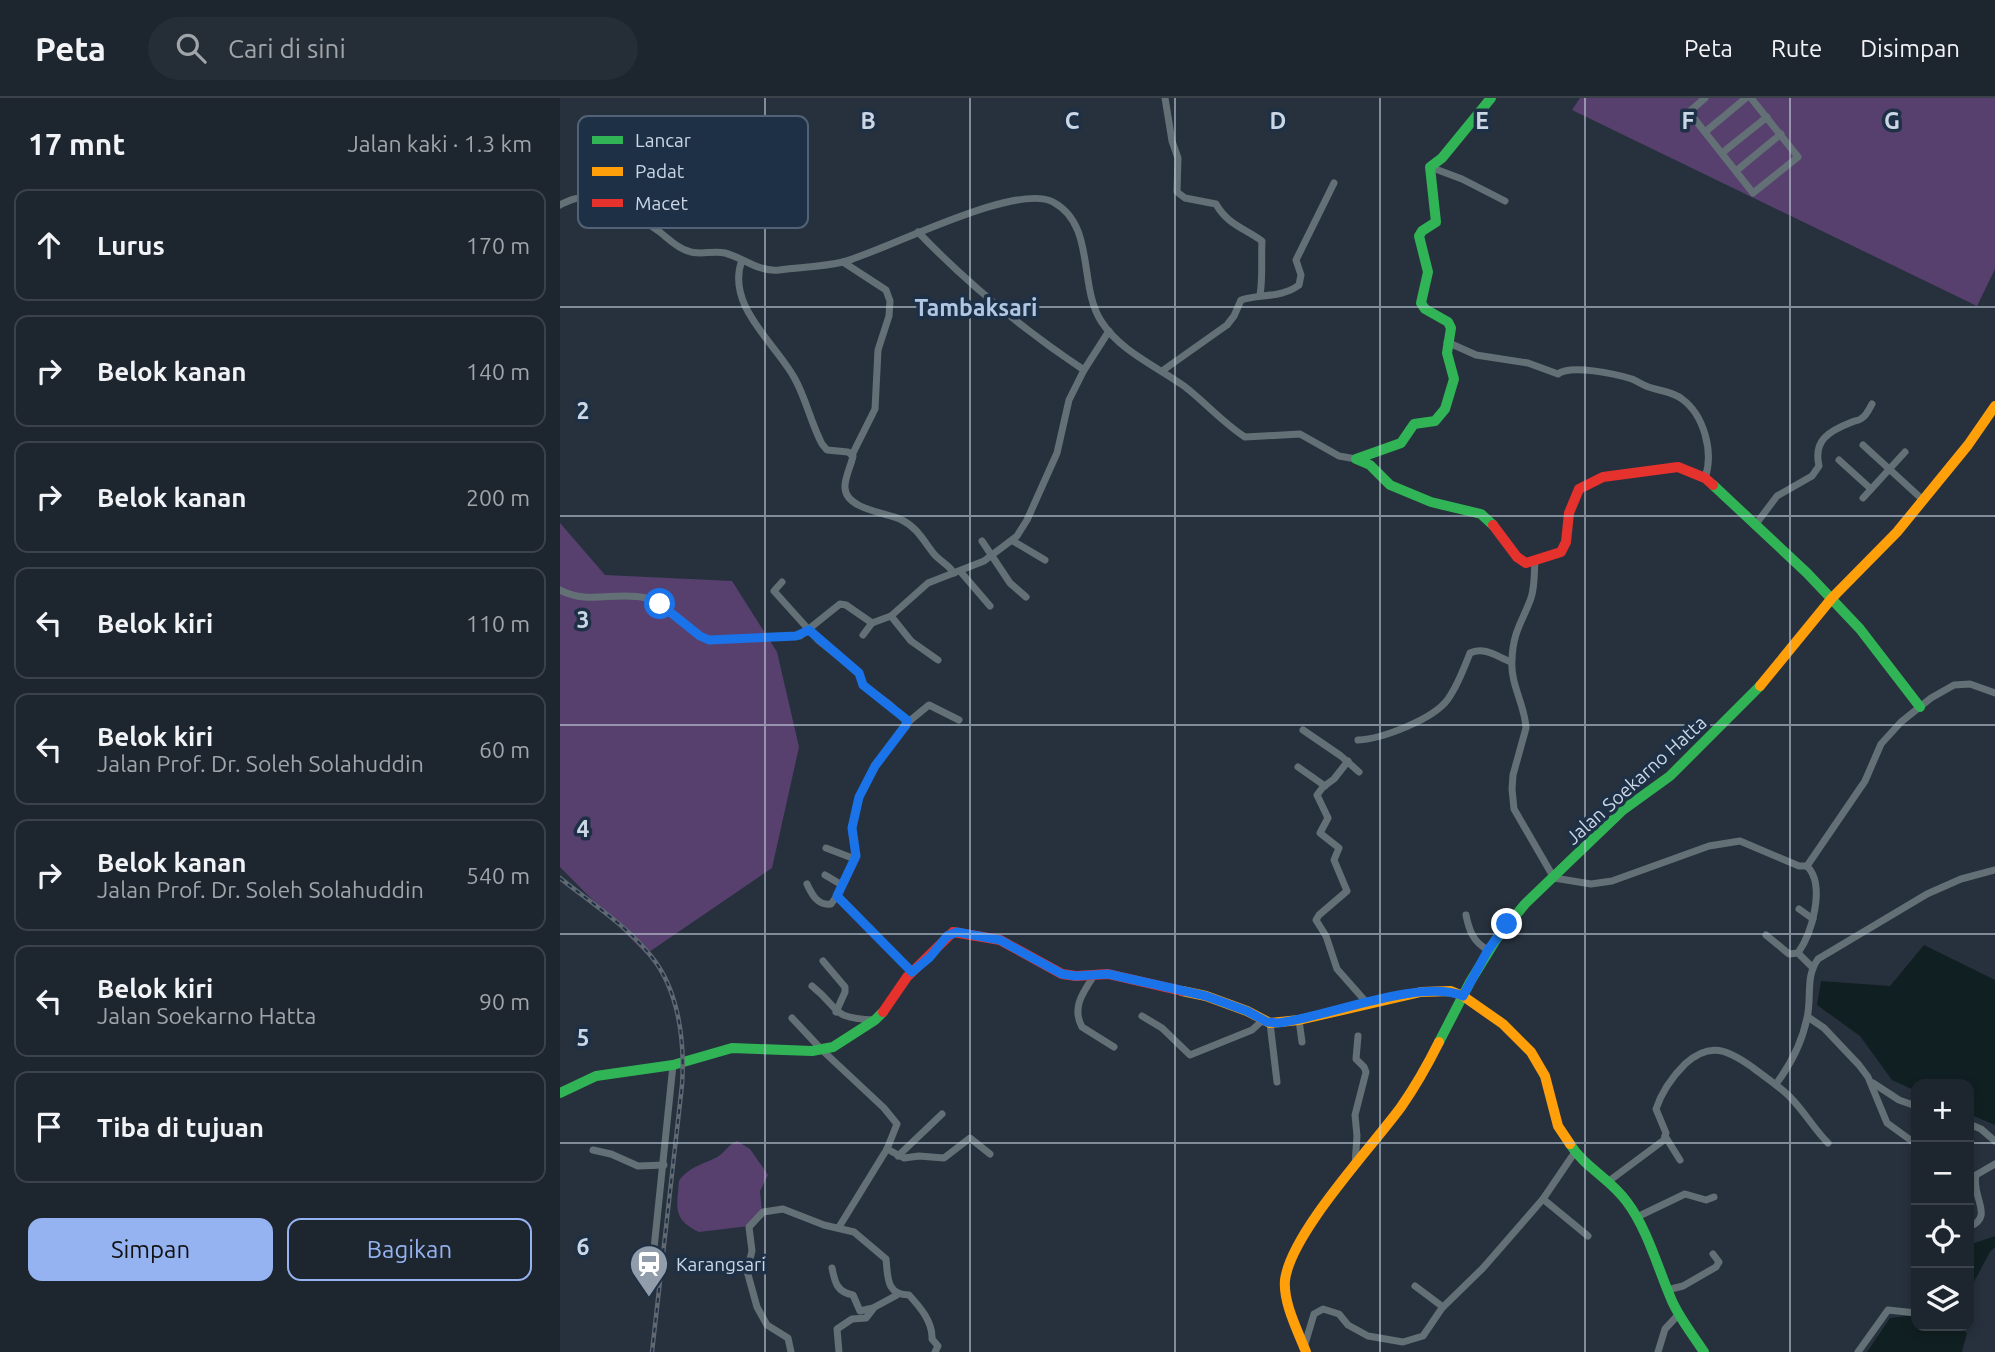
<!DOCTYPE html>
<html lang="id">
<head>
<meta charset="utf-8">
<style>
  :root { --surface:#1d252e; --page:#252d36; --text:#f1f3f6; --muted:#a0a5aa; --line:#3b424a; --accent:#95b2f1 }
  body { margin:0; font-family:Ubuntu,sans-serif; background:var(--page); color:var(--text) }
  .controls { position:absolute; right:21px; bottom:21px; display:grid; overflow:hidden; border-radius:14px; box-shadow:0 4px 10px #0003 }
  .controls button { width:63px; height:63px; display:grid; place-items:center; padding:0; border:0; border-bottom:2px solid var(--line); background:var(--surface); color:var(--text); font:35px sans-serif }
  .stop { position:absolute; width:21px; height:21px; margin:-16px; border:5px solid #1a73e8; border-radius:50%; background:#fff }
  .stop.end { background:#1a73e8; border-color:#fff; box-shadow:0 2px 7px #0008 }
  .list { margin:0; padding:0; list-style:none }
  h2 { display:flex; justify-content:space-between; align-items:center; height:91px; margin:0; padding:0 28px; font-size:30px }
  h2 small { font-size:23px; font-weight:400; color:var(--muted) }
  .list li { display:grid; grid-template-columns:46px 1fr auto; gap:21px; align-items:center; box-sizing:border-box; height:112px; margin:0 14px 14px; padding:0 14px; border:2px solid var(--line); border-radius:14px }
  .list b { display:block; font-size:26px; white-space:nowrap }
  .list p { margin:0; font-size:23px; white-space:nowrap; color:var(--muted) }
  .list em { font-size:23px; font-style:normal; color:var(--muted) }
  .actions { display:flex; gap:14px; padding:21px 28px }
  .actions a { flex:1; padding:16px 0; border:2px solid var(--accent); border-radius:14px; text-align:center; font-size:24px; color:var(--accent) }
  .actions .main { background:var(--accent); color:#111 }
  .icon { flex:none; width:38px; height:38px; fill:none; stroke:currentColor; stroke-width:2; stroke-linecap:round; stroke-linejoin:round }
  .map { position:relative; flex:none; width:1435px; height:1254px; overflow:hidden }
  header { display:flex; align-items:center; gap:42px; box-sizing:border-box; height:98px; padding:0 35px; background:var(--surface); border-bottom:2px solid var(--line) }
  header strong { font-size:33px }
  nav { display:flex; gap:38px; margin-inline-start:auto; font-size:24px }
  .search { width:490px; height:63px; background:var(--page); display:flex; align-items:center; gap:18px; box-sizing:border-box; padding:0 24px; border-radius:38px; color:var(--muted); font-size:26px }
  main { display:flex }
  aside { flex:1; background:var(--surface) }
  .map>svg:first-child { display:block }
  .green { fill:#57406d }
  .water { fill:#102022 }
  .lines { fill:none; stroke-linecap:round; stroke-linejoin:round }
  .street { stroke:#637076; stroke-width:7 }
  .fast { stroke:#30b455; stroke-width:10 }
  .slow { stroke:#ff9f0a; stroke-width:10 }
  .jam { stroke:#e5322d; stroke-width:10 }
  .rail-casing { stroke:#606971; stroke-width:4.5 }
  .rail { stroke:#1e3046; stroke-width:2; stroke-dasharray:5; stroke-linecap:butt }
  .route { stroke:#1a73e8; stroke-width:9 }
  .grid { fill:none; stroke:#ccd7e6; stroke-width:2; stroke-opacity:0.55 }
  .labels { text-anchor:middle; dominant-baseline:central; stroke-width:7; stroke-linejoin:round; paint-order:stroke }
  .street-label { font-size:19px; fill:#ccd7e6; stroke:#1e3046 }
  .poi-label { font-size:19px; fill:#ccd7e6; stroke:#1e3046; text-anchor:start }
  .quarter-label { font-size:23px; font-weight:bold; fill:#b1c8e5; stroke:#1e3046 }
  .key { fill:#1e3046; stroke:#526276; stroke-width:2 }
  .key-label { font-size:19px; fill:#ccd7e6 }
  .grid-label { font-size:23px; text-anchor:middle; font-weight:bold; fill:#ccd7e6; stroke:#1e3046; stroke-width:7; stroke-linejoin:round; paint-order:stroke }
</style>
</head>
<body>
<header>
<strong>Peta</strong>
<div class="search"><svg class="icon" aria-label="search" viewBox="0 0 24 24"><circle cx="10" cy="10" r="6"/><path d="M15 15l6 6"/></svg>Cari di sini</div>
<nav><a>Peta</a><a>Rute</a><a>Disimpan</a></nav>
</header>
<main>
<aside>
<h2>17 mnt<small>Jalan kaki · 1.3 km</small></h2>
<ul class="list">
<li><svg class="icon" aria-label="ahead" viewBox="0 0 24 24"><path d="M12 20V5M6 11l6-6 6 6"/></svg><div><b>Lurus</b></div><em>170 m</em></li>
<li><svg class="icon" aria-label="right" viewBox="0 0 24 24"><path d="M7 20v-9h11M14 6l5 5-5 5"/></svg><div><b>Belok kanan</b></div><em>140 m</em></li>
<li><svg class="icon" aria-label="right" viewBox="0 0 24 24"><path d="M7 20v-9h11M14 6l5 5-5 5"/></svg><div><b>Belok kanan</b></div><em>200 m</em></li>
<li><svg class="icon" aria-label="left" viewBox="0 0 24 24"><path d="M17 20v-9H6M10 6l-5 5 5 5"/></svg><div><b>Belok kiri</b></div><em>110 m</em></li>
<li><svg class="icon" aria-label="left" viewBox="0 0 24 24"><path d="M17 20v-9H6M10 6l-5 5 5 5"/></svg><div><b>Belok kiri</b><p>Jalan Prof. Dr. Soleh Solahuddin</p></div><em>60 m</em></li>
<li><svg class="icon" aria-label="right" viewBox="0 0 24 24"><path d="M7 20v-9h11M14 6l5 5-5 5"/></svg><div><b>Belok kanan</b><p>Jalan Prof. Dr. Soleh Solahuddin</p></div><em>540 m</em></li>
<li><svg class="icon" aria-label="left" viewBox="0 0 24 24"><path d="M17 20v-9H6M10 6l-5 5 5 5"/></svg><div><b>Belok kiri</b><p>Jalan Soekarno Hatta</p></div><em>90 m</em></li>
<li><svg class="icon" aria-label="arrive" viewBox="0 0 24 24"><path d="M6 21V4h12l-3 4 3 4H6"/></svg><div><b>Tiba di tujuan</b></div></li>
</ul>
<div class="actions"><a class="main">Simpan</a><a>Bagikan</a></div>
</aside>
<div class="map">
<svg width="1435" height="1254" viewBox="0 0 1435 1254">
  <rect width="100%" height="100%" fill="#27313d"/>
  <g class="green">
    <path d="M1020 0H1435V171L1417 208 1012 12Z"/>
    <path d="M0 425 45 477 172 483 217 554 239 649 212 770 86 856 0 769Z"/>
    <path d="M177 1043 190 1051 208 1077 200 1093 202 1114 189 1128 139 1134C112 1121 117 1109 119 1083 129 1068 145 1066 159 1058 166 1053 169 1046 177 1043Z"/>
  </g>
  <g class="water">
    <path d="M1364 847 1435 882V1027L1409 1016V986H1356V993L1332 982 1300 938 1257 907 1261 883 1330 888Z"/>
    <path d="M1435 1138V1149L1430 1154 1409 1193V1147Z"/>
    <path d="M1356 1217V1228H1399L1407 1235 1402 1254H1307L1330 1220Z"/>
  </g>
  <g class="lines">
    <g class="street">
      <path d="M605 0 612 43 618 60 617 94 625 100 656 106C667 126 684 130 702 143 701 162 703 179 700 197"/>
      <path d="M1145 0 1129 14 1193 95 1238 59 1191 0"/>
      <path d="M1145 34 1186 0"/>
      <path d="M1162 55 1207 19"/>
      <path d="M870 69 902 81 945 103"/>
      <path d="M1176 73 1221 36"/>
      <path d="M0 107C6 104 13 100 20 100 34 98 85 123 97 132 107 139 116 150 128 153 140 158 152 152 165 155 184 160 198 174 219 172 240 169 262 169 283 164 327 152 455 84 493 104 536 127 518 187 541 223 560 253 596 268 624 288 645 304 663 325 685 339L740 336 779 358 796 361"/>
      <path d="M358 134C408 186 464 232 524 272"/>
      <path d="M182 162C165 208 216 245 235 281 246 301 251 325 262 346L267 352 288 354 293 358C291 368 284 381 285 390 286 411 326 415 340 421 357 429 363 442 374 456 380 463 389 467 394 475"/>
      <path d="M283 164 326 192 330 203 329 218 318 252 315 311 292 357"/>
      <path d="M887 244 916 257 968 265 998 276C1010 266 1056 276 1072 281 1077 283 1081 286 1086 288 1098 293 1112 293 1122 301 1144 317 1154 354 1145 380"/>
      <path d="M602 273 667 227 674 218 681 202C700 196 722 200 739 187L741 177 736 162 774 85"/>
      <path d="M1303 347 1363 402"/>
      <path d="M1279 362 1311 391"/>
      <path d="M1303 400 1345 354"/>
      <path d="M1196 426 1217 398 1252 378 1259 368C1253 342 1269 333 1292 324 1294 323 1301 322 1302 320 1307 317 1309 311 1312 306"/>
      <path d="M422 443 450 485 466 499"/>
      <path d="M453 443 485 462"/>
      <path d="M975 462C974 475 975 488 971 500 962 525 953 533 952 562 950 586 965 607 966 630L953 677 952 691 954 711 994 780 1031 786 1052 783 1149 748 1180 743 1239 768H1247L1305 683 1321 646 1341 624 1371 600 1394 587 1410 586 1435 595"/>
      <path d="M400 473 430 508"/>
      <path d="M222 484 214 493 258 542 299 575 303 587 329 606 347 624 315 668 299 699 292 730 296 758 277 797 352 874"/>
      <path d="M0 492C28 507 56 493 86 500 112 506 125 535 149 542L240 538 280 506 286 507 312 525 331 518 368 485 424 463 457 438 467 422 497 355 509 302 524 272 549 233"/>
      <path d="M331 518 351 543 378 562"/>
      <path d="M303 537 312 525"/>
      <path d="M347 625 369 607 399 622"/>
      <path d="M743 632 781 658 799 674"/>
      <path d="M798 642C822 641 874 621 888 601 898 587 904 570 910 555 924 548 938 559 951 564"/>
      <path d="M788 663 774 681 763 689 757 697 768 720 760 735 779 750 774 762 787 793 759 817 756 822 766 838 777 871 807 905"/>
      <path d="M738 669 765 688"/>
      <path d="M266 750 295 761"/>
      <path d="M265 777 282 787"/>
      <path d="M247 786C252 797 258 808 271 806L277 798"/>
      <path d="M1239 811 1253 821"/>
      <path d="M906 817C909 832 913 844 928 852"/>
      <path d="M1206 837 1229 856 1238 855 1252 869"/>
      <path d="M1238 855C1252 835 1266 787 1247 768"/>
      <path d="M263 863 285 889V894L276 914"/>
      <path d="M535 876C524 893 511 909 522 929L554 949"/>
      <path d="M252 888C282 912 269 920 315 922"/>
      <path d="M582 918 602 930 630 957 692 932 703 922"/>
      <path d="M1248 919 1264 930 1299 967 1308 979 1327 1025 1356 1046"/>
      <path d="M232 920 262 952 324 1010 337 1026 327 1051 279 1129"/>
      <path d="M739 922 742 944"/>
      <path d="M710 925 717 984"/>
      <path d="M1313 985 1339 1002 1356 1008"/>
      <path d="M1216 986C1231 966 1242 945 1247 920 1252 899 1245 879 1258 861L1367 796 1401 781 1435 772"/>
      <path d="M1409 1026 1421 1031 1435 1043"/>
      <path d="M1105 1038 1120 1062"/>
      <path d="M327 1051 344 1060 359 1058 384 1060 410 1040 430 1056"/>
      <path d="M33 1052 51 1056 78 1068 104 1067"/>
      <path d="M338 1058 382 1016"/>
      <path d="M795 1067 797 1038 795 1017 806 974 804 969 796 961 798 938"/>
      <path d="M1049 1083 1104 1042 1106 1035 1096 1011C1102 993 1112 979 1125 966 1150 943 1168 952 1192 969 1205 979 1219 988 1230 999 1244 1013 1254 1031 1268 1045"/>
      <path d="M983 1101 1028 1138"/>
      <path d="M1077 1119 1125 1096 1146 1102 1154 1099"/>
      <path d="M1409 1129C1435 1119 1411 1099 1416 1077L1435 1066"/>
      <path d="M272 1170C275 1185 277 1194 293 1197L300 1213 313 1210 337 1197"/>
      <path d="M855 1188 883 1209"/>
      <path d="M90 1189 113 967"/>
      <path d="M1107 1192 1123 1188 1156 1169 1159 1164 1153 1156"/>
      <path d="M745 1246 754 1216 763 1211 779 1216 788 1227 808 1238 843 1244 863 1238 882 1210 923 1170 983 1101 1015 1054"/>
      <path d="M231 1254 228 1240 207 1227 197 1209 187 1173 192 1153 189 1129 203 1114 223 1111 264 1127 294 1134 326 1161C328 1179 326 1197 349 1197 360 1209 373 1224 372 1241L378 1248 375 1254"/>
      <path d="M279 1254 277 1231 292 1221 306 1220 313 1211"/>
      <path d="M1098 1254 1105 1231 1119 1216"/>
      <path d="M1298 1254 1328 1212 1356 1215"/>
    </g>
    <g class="fast">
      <path d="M931 0 882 60 870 69 876 124 862 133 859 138 868 174 861 205 865 211 888 224 891 230 887 255 894 281 885 311 875 323 854 326 841 345 796 361 810 367 830 387 871 404 921 416 933 427"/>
      <path d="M1153 387 1247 475 1300 531 1360 609"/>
      <path d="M879 944 910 884 937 840 965 806 1063 712 1110 678 1200 588"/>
      <path d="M0 995 36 978 113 967 172 950 252 953 273 949 315 922 323 914"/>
      <path d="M1010 1046C1024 1069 1051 1081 1067 1104 1088 1132 1098 1171 1112 1203 1120 1221 1133 1237 1144 1254"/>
    </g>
    <g class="slow">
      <path d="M1200 588 1272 500 1337 434 1408 347 1435 308"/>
      <path d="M622 893 646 898 687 913 710 925 739 922 861 894 891 893 903 898 943 926 971 954 985 978 998 1028 1010 1046"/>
      <path d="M746 1254C738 1233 723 1205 725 1182 731 1135 811 1050 841 1009 855 989 868 966 879 944"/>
    </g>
    <g class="jam">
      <path d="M933 427 957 459 966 465 1001 454 1006 444 1009 415 1019 391 1043 379 1118 369 1145 380 1153 387"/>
      <path d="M323 914 347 879 393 834 440 842 502 876 516 878 548 876 622 893"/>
    </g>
    <g class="rail-casing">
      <path id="rail" d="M0 780C30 804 66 827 91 858 119 892 125 944 122 987L92 1254"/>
    </g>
    <use href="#rail" class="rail"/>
  </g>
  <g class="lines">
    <path class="route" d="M100 506 140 538 149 542 236 538 249 532 299 575 303 587 347 622 346 627 315 668 299 699 292 730 296 758 277 798 352 874 370 859 387 838 397 834 440 842 502 876 516 878 548 876 611 890 646 898 687 913 707 924 718 925C767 919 860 880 903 898L928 852 947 826"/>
  </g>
  <path class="grid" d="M205 0V1254M410 0V1254M615 0V1254M820 0V1254M1025 0V1254M1230 0V1254M0 209H1435M0 418H1435M0 627H1435M0 836H1435M0 1045H1356M1409 1045H1435"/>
  <defs>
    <g id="station-pin" transform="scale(2.0125)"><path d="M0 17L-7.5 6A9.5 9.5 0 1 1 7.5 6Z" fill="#929dab" stroke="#1e3046"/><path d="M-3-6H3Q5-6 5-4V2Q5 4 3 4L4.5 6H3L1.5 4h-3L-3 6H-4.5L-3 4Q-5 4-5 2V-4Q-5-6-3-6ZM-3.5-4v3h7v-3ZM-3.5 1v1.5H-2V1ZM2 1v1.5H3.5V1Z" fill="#fff"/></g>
  </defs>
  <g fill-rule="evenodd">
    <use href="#station-pin" x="89" y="1166"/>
  </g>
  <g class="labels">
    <g class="street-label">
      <text transform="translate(1076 682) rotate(-42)">Jalan Soekarno Hatta</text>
    </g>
    <g class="poi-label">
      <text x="116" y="1166">Karangsari</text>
    </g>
    <g class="quarter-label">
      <text x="416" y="209">Tambaksari</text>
    </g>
  </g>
  <rect x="18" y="18" width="230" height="112" rx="10" class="key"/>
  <rect x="32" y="38" width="31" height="8" fill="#30b455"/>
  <rect x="32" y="69" width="31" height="9" fill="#ff9f0a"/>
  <rect x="32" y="101" width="31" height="8" fill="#e5322d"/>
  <g class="key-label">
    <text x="75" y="49">Lancar</text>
    <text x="75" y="80">Padat</text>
    <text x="75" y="112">Macet</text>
  </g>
  <g class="grid-label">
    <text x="308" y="31">B</text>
    <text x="512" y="31">C</text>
    <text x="718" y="31">D</text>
    <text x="922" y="31">E</text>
    <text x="1128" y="31">F</text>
    <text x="1332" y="31">G</text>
    <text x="23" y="321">2</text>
    <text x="23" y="530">3</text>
    <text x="23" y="739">4</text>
    <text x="23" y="948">5</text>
    <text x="23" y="1157">6</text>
  </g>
</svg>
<div class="controls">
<button>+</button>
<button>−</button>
<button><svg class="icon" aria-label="locate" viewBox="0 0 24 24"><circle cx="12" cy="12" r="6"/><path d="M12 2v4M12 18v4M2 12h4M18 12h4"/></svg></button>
<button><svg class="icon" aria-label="layers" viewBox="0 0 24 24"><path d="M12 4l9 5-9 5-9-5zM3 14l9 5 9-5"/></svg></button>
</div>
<div class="stop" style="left:100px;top:506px"></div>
<div class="stop end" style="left:947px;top:826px"></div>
</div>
</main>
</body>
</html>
